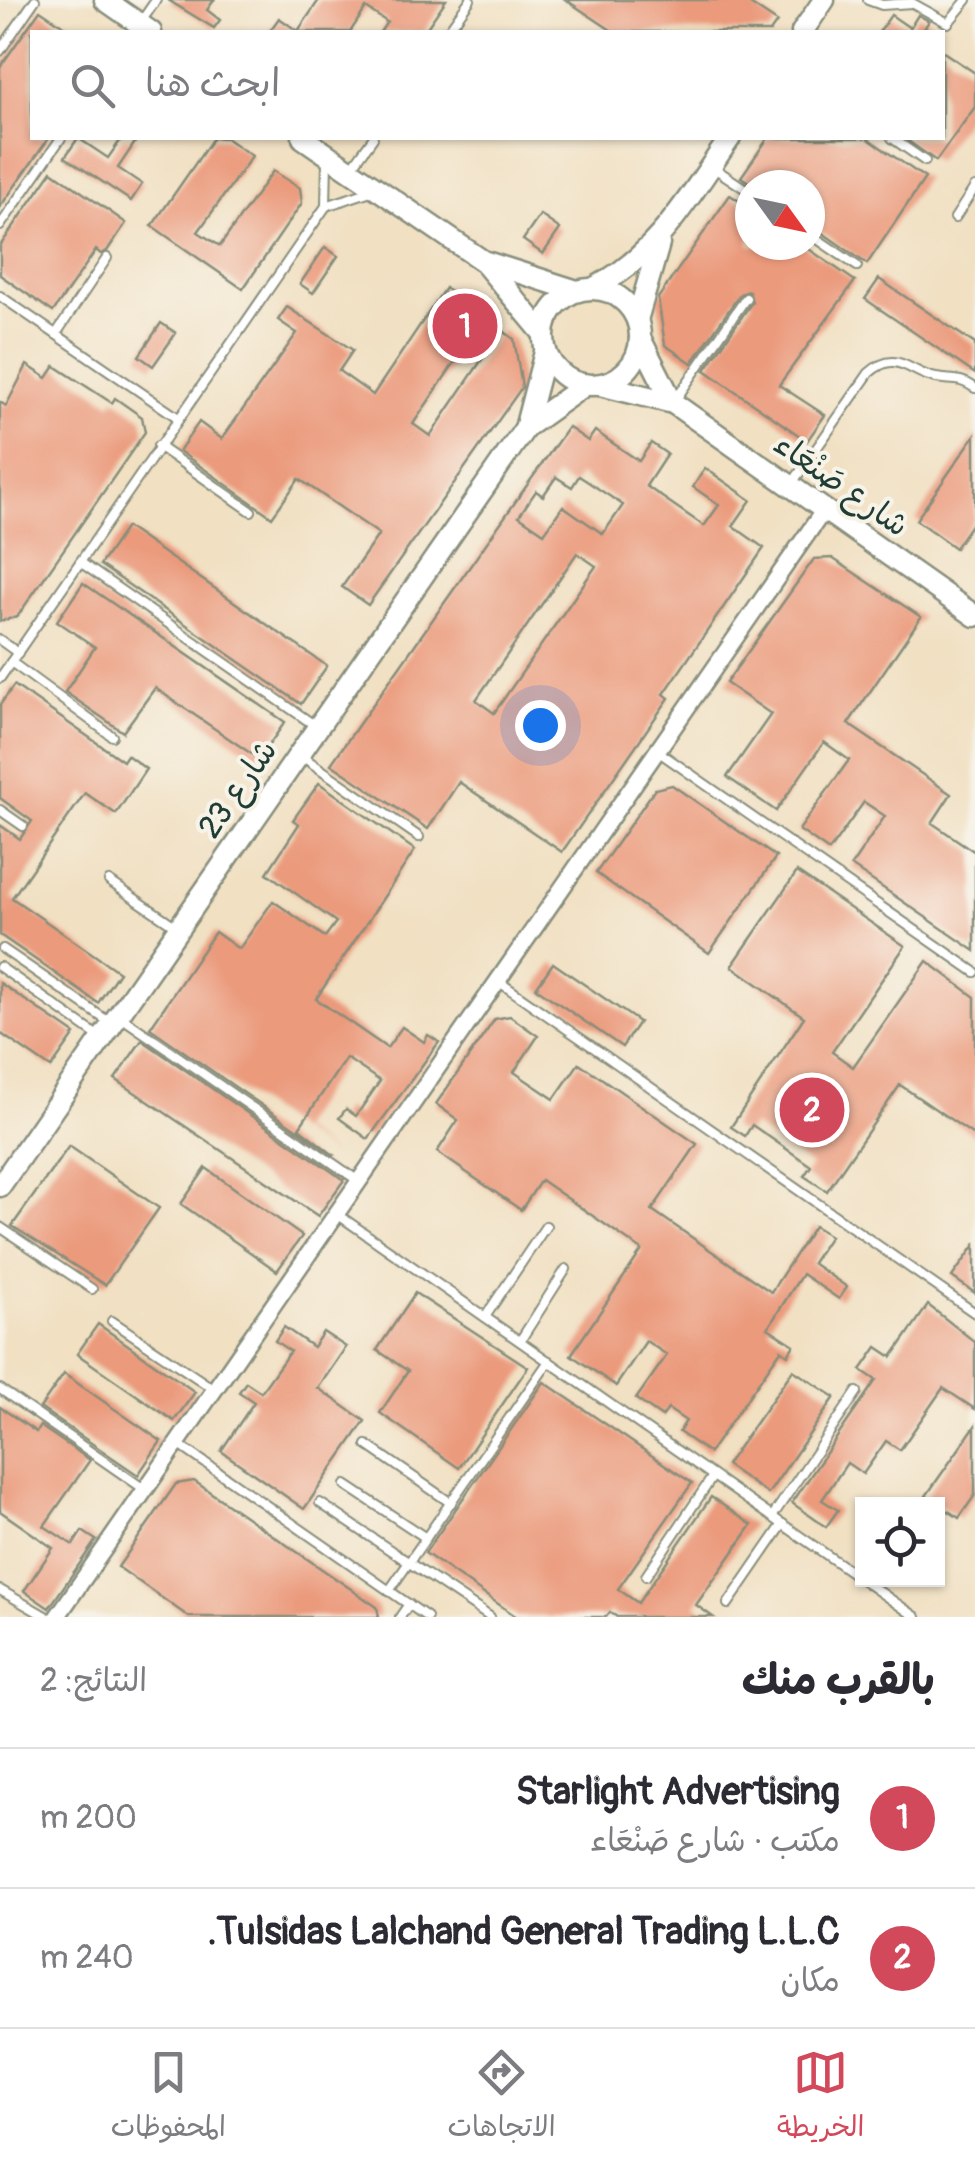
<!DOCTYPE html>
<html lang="ar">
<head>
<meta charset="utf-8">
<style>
  :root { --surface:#fff; --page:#f2f2f3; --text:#2b2b33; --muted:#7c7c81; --line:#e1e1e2; --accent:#d1495b }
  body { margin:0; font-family:Pangolin,"Playpen Sans Arabic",sans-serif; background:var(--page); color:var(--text); direction:rtl }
  .controls { position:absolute; right:30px; bottom:30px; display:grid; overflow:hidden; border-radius:0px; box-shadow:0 2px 8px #0004 }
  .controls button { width:90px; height:90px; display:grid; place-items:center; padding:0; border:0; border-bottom:2px solid var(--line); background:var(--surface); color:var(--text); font:50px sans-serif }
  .compass { position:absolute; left:735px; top:170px; width:90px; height:90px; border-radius:50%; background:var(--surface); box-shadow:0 2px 8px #0004; rotate:123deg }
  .you { position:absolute; left:540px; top:725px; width:35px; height:35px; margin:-25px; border:8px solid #fff; border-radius:50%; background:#1a73e8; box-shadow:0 0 0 15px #1a73e833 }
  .badge { display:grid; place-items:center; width:65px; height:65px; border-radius:50%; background:var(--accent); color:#fff; font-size:32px; font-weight:700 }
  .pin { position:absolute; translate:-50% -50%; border:5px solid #fff; box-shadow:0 2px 10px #0006 }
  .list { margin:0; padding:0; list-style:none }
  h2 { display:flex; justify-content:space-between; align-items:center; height:130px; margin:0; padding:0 40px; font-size:42px }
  h2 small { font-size:32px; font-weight:400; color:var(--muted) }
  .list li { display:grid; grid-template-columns:65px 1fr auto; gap:30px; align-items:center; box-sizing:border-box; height:140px; padding:0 40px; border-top:2px solid var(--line) }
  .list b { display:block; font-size:38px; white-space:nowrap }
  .list p { margin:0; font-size:32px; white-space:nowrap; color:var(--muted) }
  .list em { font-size:32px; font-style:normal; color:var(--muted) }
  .icon { flex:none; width:55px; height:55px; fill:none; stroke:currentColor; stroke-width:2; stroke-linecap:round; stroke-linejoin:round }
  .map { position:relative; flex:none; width:975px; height:1617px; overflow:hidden; direction:ltr }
  .search { position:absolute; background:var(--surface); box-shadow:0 2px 8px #0004; left:30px; right:30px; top:30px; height:110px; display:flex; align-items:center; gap:25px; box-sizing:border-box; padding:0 35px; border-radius:0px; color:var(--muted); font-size:38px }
  .sheet { height:410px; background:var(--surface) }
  nav { display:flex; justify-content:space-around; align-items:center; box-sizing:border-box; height:140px; border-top:2px solid var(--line); background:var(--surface); font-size:28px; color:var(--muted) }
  nav a { display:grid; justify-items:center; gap:5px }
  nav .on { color:var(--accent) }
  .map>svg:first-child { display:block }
  .building { fill:#eb9a7c; fill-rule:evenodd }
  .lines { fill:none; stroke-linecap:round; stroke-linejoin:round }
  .service-casing { stroke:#888e7b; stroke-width:12 }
  .minor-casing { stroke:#888e7b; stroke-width:20 }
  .tertiary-casing { stroke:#888e7b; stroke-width:25 }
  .service { stroke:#fff; stroke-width:8 }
  .minor { stroke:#fff; stroke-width:15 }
  .tertiary { stroke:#fff; stroke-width:20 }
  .labels { text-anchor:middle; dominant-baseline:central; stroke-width:8; stroke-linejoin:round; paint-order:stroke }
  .street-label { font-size:32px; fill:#1f3d34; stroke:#f7f3e8 }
</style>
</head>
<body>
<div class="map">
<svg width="975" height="1617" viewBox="0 0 975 1617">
  <rect width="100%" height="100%" fill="#f7f3e8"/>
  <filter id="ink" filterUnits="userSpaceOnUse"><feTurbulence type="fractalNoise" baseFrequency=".01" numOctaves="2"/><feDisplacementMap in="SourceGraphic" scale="20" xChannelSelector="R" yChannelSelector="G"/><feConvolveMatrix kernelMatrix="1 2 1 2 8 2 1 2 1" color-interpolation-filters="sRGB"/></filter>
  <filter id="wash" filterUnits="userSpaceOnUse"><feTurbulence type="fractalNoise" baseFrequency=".0048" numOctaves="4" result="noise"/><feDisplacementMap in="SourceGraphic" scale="40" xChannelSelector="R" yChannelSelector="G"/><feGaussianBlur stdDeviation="2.25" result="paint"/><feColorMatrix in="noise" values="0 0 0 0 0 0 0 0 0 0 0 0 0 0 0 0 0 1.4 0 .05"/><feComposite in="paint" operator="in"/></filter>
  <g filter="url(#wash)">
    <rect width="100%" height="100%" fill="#f1e0c2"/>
    <g id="blocks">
      <g class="building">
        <path d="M168 0H214L207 10 220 20 214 28Z"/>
        <path d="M319 0H446L424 32H380L387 22 366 8 350 32H269L279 18 298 31Z"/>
        <path d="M566 0H744L777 22 770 32H614Z"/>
        <path d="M40 10 73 32H32V138H49L0 207V67Z"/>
        <path d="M891 15 910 28 918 15 929 21 922 32H879Z"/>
        <path d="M942 51 975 73V107L936 161 904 138H942Z"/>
        <path d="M78 138 108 158 122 138H138L118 168 142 184 131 201 65 157Z"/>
        <path d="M213 138H226L252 156 198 232 220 246 273 171 300 188 302 203 243 289 152 226Z"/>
        <path d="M768 138H867L925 178 867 264 810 224V185H753L741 177Z"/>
        <path d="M52 171 126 223 107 251 101 254 96 250 53 312 0 275V246Z"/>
        <path d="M730 195 750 208V245H803L855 281 779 385 825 415 807 441 705 370 752 302 749 291 740 294 692 363 665 345 658 298Z"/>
        <path d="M540 215 560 229 543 254 523 240Z"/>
        <path d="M325 247 338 256 313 293 300 284Z"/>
        <path d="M879 279 975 344V374L865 299Z"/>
        <path d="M445 288 486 316 413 424 430 436 502 330 514 339 522 387 368 605 342 587 379 534 299 479 272 517 179 451 199 422 222 439 297 333 278 320 287 307 353 350 339 371 373 395Z"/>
        <path d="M161 323 176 333 153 366 139 356Z"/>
        <path d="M27 365 47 378 55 366 112 403 115 398 142 417 145 432 17 617 0 621V402L6 406Z"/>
        <path d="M568 427 588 441 595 431 639 461 651 443 667 454 646 486 704 526 719 505 693 487 705 468 751 500 733 526 764 548 664 694 669 698 562 852 459 782 428 829 331 764ZM579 476 623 505 603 534 563 506 544 533 519 516 536 491 543 496 556 477 572 487ZM577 553 596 566 494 713 476 700Z"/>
        <path d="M975 435V519L955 548 916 520Z"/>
        <path d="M126 527 327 666 301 704 100 565Z"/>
        <path d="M832 558 921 617 848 724 951 794 932 823 975 852V951L851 866 885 816 864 802 829 851 799 830 849 760 824 742 776 811 727 777 771 714 726 683 814 559Z"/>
        <path d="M83 583 285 722 259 759 155 688 123 732 65 692 95 647 57 621Z"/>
        <path d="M14 685 123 761 127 755 146 769 116 814 85 793 12 898 119 972 98 1003 0 935V825L20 839 32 821 0 798V705Z"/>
        <path d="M319 783 415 850 316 999 387 1048 402 1027 424 1042 428 1035 439 1042 368 1139 339 1118 346 1109 356 1116 380 1081 346 1058 299 1128 335 1156 150 1028 215 932 239 949 273 901 325 937 336 922 267 873 299 824 293 820Z"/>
        <path d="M672 785 776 857 709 953 596 873 655 789Z"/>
        <path d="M797 872 905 946 832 1052 853 1067 927 961 975 997V1136L900 1085 827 1191 804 1176 811 1166 752 1125 745 1136 731 1127 804 1017 732 966Z"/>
        <path d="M553 963 639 1022 622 1047 536 988Z"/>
        <path d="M0 983 75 1034 51 1068 0 1033Z"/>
        <path d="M510 1016 538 1036 514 1072 554 1099 579 1063 697 1144 652 1210 771 1292 814 1226 830 1236 812 1263 847 1287 839 1299 802 1274 768 1328 794 1345 788 1355 781 1350 709 1453 679 1432 686 1421 668 1409 662 1417 636 1399 667 1355 646 1341 616 1386 571 1355 642 1250 541 1180 521 1210 437 1152 458 1120 436 1104 495 1019Z"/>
        <path d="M142 1040 344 1180 318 1216 115 1079Z"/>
        <path d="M69 1146 159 1208 105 1285 12 1226Z"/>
        <path d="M206 1168 302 1236 277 1271 181 1204Z"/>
        <path d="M975 1245V1293L952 1277Z"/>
        <path d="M415 1293 528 1367 459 1468 380 1413 408 1371 377 1350Z"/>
        <path d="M928 1305 975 1342V1409L943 1388 900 1450 886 1441 863 1474 847 1463 822 1500 838 1510 826 1527 792 1503 876 1380 861 1370 877 1347 892 1357Z"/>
        <path d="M98 1324 195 1392 174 1421 77 1354Z"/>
        <path d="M284 1327 313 1347 323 1332 346 1347 318 1388 365 1421 304 1509 221 1451 254 1402 239 1392 246 1382 261 1392 290 1351 275 1341Z"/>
        <path d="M793 1370 835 1397 768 1494 726 1465Z"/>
        <path d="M64 1374 161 1441 138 1475 40 1408Z"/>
        <path d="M544 1382 692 1483 618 1589 638 1603 711 1497 752 1525 696 1605 713 1617H617L610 1612 606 1617H517L425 1553Z"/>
        <path d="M0 1407 36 1432 40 1426 90 1460 44 1526 73 1545 82 1531 96 1540 49 1608 24 1591 53 1548 0 1511Z"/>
        <path d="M975 1426V1495L959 1518 926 1496Z"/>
        <path d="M194 1481 377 1607 379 1617H189L118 1567 176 1484Z"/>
      </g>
    </g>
  </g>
  <g filter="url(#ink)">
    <use href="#blocks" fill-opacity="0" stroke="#888e7b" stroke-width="2.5"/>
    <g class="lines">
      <g class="service-casing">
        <g id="service">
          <path d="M868 0 882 5 912 3 948 23 967 0"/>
          <path d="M134 32 156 0"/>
          <path d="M447 32 470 0"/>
          <path d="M0 51 35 0"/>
          <path d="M892 138 925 161"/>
          <path d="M352 167 373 138"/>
          <path d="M714 168 750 192"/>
          <path d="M326 206 374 190"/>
          <path d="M955 218 975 187"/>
          <path d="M0 226 61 138"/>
          <path d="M810 234 857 266"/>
          <path d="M0 296 177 417"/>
          <path d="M56 334 107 258"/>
          <path d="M676 399 746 298"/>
          <path d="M158 446 251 511"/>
          <path d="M793 482 869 373C898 348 908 373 936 378 953 381 959 377 975 388"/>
          <path d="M80 562 317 727"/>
          <path d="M0 640 18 653"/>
          <path d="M11 662 112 736"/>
          <path d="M0 678 326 206 327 159"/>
          <path d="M659 752 975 972"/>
          <path d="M303 757 419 837"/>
          <path d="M0 810 23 826"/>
          <path d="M109 881 175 926"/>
          <path d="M3 949 112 1024"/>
          <path d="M0 967 102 1039"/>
          <path d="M498 981 975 1313"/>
          <path d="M121 1017 360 1182"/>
          <path d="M337 1214 916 1617"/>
          <path d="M0 1227 92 1289"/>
          <path d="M485 1317 546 1226"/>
          <path d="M112 1321 215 1390"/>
          <path d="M520 1341 566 1269"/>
          <path d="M0 1389 147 1491"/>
          <path d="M178 1444 427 1617"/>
          <path d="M367 1445 451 1503"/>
          <path d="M346 1485 426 1538"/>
          <path d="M320 1503 490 1617"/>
          <path d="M772 1517 857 1392"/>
          <path d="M646 1576 713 1476"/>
          <path d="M0 1590 47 1617"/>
          <path d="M389 1591 549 1361"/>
          <path d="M728 1604 783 1524"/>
          <path d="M400 1617 409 1604"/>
        </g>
      </g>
      <g class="minor-casing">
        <path id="minor" d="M57 1617 824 510"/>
      </g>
      <g class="tertiary-casing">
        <g id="tertiary">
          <path d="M105 0 151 32"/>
          <path d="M802 32 824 0"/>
          <path d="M303 138 483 261 577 291"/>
          <path d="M487 266 543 333"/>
          <path d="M594 288C658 255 690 195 730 138"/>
          <circle cx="592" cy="337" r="48"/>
          <path d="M637 320 659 244"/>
          <path d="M640 338 673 403"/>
          <path d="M600 385 673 403 975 616"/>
          <path d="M526 425 545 352"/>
          <path d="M0 1186 526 427 585 385"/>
        </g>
      </g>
      <use href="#service" class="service"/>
      <use href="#minor" class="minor"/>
      <use href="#tertiary" class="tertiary"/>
    </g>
  </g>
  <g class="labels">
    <g class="street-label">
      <text transform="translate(841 485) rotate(35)">شارع صَنْعَاء</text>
      <text transform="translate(238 789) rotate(-55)">شارع 23</text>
    </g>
  </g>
</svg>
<div class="controls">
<button><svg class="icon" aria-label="locate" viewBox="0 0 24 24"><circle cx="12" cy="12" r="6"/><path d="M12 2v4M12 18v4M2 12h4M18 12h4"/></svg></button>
</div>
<svg class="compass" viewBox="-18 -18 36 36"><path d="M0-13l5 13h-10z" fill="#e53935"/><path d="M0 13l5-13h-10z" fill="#7c7c81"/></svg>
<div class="you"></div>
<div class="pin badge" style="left:465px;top:326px">1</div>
<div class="pin badge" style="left:812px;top:1110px">2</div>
<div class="search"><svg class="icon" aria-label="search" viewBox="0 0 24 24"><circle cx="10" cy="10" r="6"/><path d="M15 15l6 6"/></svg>ابحث هنا</div>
</div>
<section class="sheet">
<h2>بالقرب منك<small>النتائج: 2</small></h2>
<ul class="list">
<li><span class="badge">1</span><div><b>Starlight Advertising</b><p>مكتب · شارع صَنْعَاء</p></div><em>200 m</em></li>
<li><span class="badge">2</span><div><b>Tulsidas Lalchand General Trading L.L.C.</b><p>مكان</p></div><em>240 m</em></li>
</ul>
</section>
<nav>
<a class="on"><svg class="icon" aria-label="map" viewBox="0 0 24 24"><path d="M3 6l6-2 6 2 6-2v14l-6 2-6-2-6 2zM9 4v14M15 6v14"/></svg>الخريطة</a>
<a><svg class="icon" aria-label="directions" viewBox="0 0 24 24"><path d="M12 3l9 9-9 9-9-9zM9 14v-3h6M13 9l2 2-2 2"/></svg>الاتجاهات</a>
<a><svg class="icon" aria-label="saved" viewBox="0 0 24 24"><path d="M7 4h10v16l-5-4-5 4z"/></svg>المحفوظات</a>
</nav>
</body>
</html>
